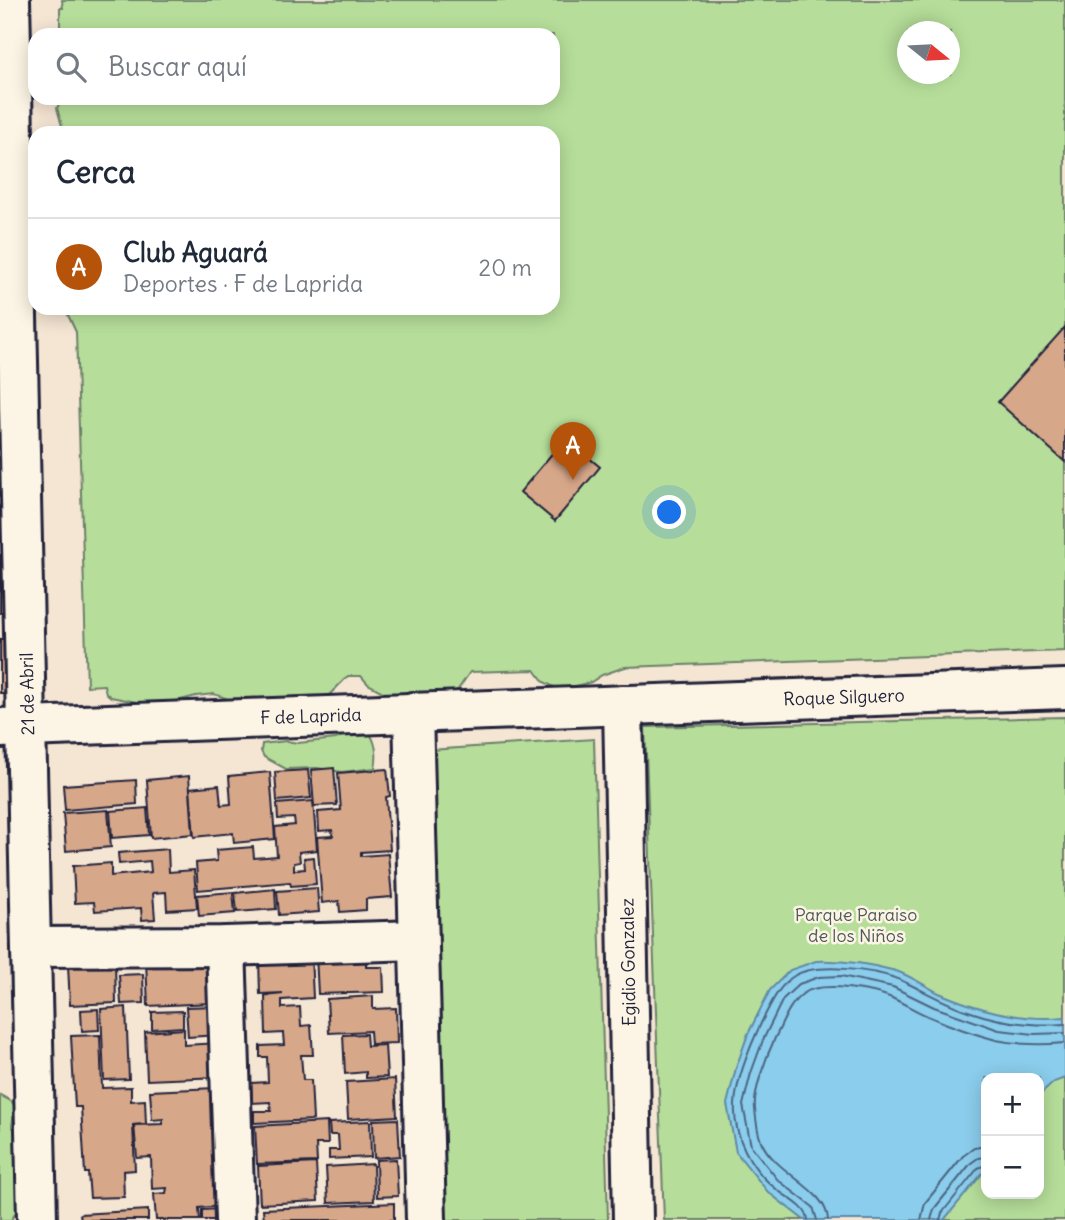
<!DOCTYPE html>
<html lang="es">
<head>
<meta charset="utf-8">
<style>
  :root { --surface:#fff; --page:#f2f2f3; --text:#1f2937; --muted:#747a83; --line:#e0e1e3; --accent:#b45309 }
  body { margin:0; font-family:Delius,sans-serif; background:var(--page); color:var(--text) }
  .controls { position:absolute; right:21px; bottom:21px; display:grid; overflow:hidden; border-radius:14px; box-shadow:0 4px 18px #0003 }
  .controls button { width:63px; height:63px; display:grid; place-items:center; padding:0; border:0; border-bottom:2px solid var(--line); background:var(--surface); color:var(--text); font:35px sans-serif }
  .compass { position:absolute; left:897px; top:21px; width:63px; height:63px; border-radius:50%; background:var(--surface); box-shadow:0 4px 18px #0003; rotate:108deg }
  .you { position:absolute; left:670px; top:513px; width:24px; height:24px; margin:-18px; border:5px solid #fff; border-radius:50%; background:#1a73e8; box-shadow:0 0 0 10px #1a73e833 }
  .badge { display:grid; place-items:center; width:46px; height:46px; border-radius:50%; background:var(--accent); color:#fff; font-size:23px; font-weight:700 }
  .pin { position:absolute; translate:-50% -58px; filter:drop-shadow(0 2px 4px #0008) }
  .pin::after { content:''; position:absolute; top:37px; width:24px; height:21px; background:inherit; clip-path:polygon(0 0,100% 0,50% 100%) }
  .list { margin:0; padding:0; list-style:none }
  h2 { display:flex; justify-content:space-between; align-items:center; height:91px; margin:0; padding:0 28px; font-size:30px }
  h2 small { font-size:23px; font-weight:400; color:var(--muted) }
  .list li { display:grid; grid-template-columns:46px 1fr auto; gap:21px; align-items:center; box-sizing:border-box; height:98px; padding:0 28px; border-top:2px solid var(--line) }
  .list b { display:block; font-size:26px; white-space:nowrap }
  .list p { margin:0; font-size:23px; white-space:nowrap; color:var(--muted) }
  .list em { font-size:23px; font-style:normal; color:var(--muted) }
  .icon { flex:none; width:38px; height:38px; fill:none; stroke:currentColor; stroke-width:2; stroke-linecap:round; stroke-linejoin:round }
  .map { position:relative; flex:none; width:1065px; height:1220px; overflow:hidden }
  .search { position:absolute; background:var(--surface); box-shadow:0 4px 18px #0003; left:28px; top:28px; width:532px; height:77px; display:flex; align-items:center; gap:18px; box-sizing:border-box; padding:0 24px; border-radius:21px; color:var(--muted); font-size:26px }
  .panel { position:absolute; background:var(--surface); box-shadow:0 4px 18px #0003; left:28px; top:126px; width:532px; height:189px; border-radius:21px }
  .map>svg:first-child { display:block }
  .green { fill:#b6de9a; stroke:#6c806a; stroke-width:2; fill-rule:evenodd }
  .water { fill:#8bcdec; stroke:#6189a5; stroke-width:2 }
  .lines { fill:none; stroke-linecap:round; stroke-linejoin:round }
  .shore { stroke:#4c6682; stroke-width:2 }
  .building { fill:#d7a78a; stroke:#22223b; stroke-width:2 }
  .minor-casing { stroke:#22223b; stroke-width:44 }
  .minor { stroke:#fcf5e5; stroke-width:38 }
  .labels { text-anchor:middle; dominant-baseline:central; stroke-width:5; stroke-linejoin:round; paint-order:stroke }
  .street-label { font-size:18px; fill:#22223b; stroke:#fcf5e5 }
  .park-label { font-size:18px; fill:#4e5a58; stroke:#fcf5e5 }
</style>
</head>
<body>
<div class="map">
<svg width="1065" height="1220" viewBox="0 0 1065 1220">
  <rect width="100%" height="100%" fill="#f5e5d3"/>
  <filter id="ink" filterUnits="userSpaceOnUse"><feTurbulence type="fractalNoise" baseFrequency=".0143" numOctaves="2"/><feDisplacementMap in="SourceGraphic" scale="14" xChannelSelector="R" yChannelSelector="G"/><feConvolveMatrix kernelMatrix="1 2 1 2 8 2 1 2 1" color-interpolation-filters="sRGB"/></filter>
  <g filter="url(#ink)">
    <g class="green">
      <path d="M62 0H1065V651L625 667 602 675 591 682 560 690 544 682 535 670 470 672 455 694 449 697 411 693 390 696 368 684 361 676H348L329 695 304 700 237 702 214 694 196 696 165 704H147L111 697 106 693 104 685 87 686 76 332 68 315 69 308H553V133H64L57 108 62 98H553V35H60V8H63ZM908 32H950V74H908Z"/>
      <path d="M1065 717V1220H664L645 727ZM986 1078H1039V1194H986Z"/>
      <path d="M351 729 368 731C376 741 378 755 375 768L342 772 317 768 286 769 264 757 261 751 262 744 286 741 298 743 336 739Z"/>
      <path d="M594 739 608 1220H440L430 750Z"/>
      <path d="M0 1095 11 1101 15 1106 12 1126 24 1141 17 1211 11 1220H0Z"/>
    </g>
    <path class="water" d="M816 961C843 960 870 964 896 971 911 976 925 986 939 993 979 1010 1022 1022 1065 1017V1078L1054 1082 1039 1096V1078H986V1169L944 1220H804L768 1192 736 1152 727 1104 736 1068 748 1034 770 990 790 970Z"/>
    <g class="lines">
      <g class="shore">
        <path d="M808 1220C807 1206 785 1197 775 1188 751 1169 733 1136 735 1105 736 1078 752 1042 763 1019 771 1004 779 985 794 976 816 962 874 970 898 979 923 990 945 1004 971 1012 1002 1023 1032 1026 1065 1024"/>
        <path d="M817 1220 813 1207 778 1180 751 1146 743 1105 751 1073 763 1040 783 999 799 984 819 977 841 976 893 987 934 1007 999 1030 1034 1034 1065 1033"/>
        <path d="M828 1220C827 1189 774 1173 761 1141 757 1132 756 1119 755 1109 753 1091 767 1055 775 1038 783 1023 789 1003 804 993 822 981 873 990 892 998 905 1004 917 1012 930 1017 951 1026 974 1034 996 1040 1019 1045 1042 1045 1065 1043"/>
        <path d="M921 1220 925 1203 963 1156 974 1148 986 1146"/>
        <path d="M931 1220 934 1209 971 1163 978 1158 986 1157"/>
        <path d="M940 1220 942 1213 978 1168 986 1165"/>
      </g>
    </g>
    <g class="building">
      <path d="M1065 327V462L998 402Z"/>
      <path d="M565 438 600 467 555 521 520 492Z"/>
      <path d="M0 470H5V525L0 526Z"/>
      <path d="M0 555H8L9 613H0Z"/>
      <path d="M0 639H11L13 693H0Z"/>
      <path d="M334 768 337 805 314 806 311 770Z"/>
      <path d="M387 769 390 796 386 797 390 850 361 852V856L388 854 392 897 366 899V910L340 912 339 901 322 903 317 837 333 836 332 830 319 831 318 812 341 810 338 773Z"/>
      <path d="M308 770 311 798 277 801 275 772Z"/>
      <path d="M270 772 275 839 234 843 233 833 194 837 190 788 219 785 221 805 231 804 229 776Z"/>
      <path d="M189 776 193 834 151 838 147 780Z"/>
      <path d="M136 780 137 804 65 810 63 785Z"/>
      <path d="M313 801 317 850 299 852 300 862 294 863V870L305 869 304 858 314 857 316 884 291 886 290 882 198 890 196 863 217 861 216 850 253 847 254 858 277 856 275 827 295 825 294 818 278 819 277 804Z"/>
      <path d="M147 808 149 835 112 838 110 811Z"/>
      <path d="M108 810 111 847 66 851 63 813Z"/>
      <path d="M168 849 169 872 194 870 197 908 167 910 166 892 153 893 155 919 142 920 141 908 95 911 94 902 75 903 73 866 111 863V876L151 872 150 861 119 864 118 853Z"/>
      <path d="M317 888 319 912 279 915 277 891Z"/>
      <path d="M275 889 276 909 237 912 235 893Z"/>
      <path d="M233 892 235 913 199 916 197 895Z"/>
      <path d="M366 953V967H383L384 992 318 994 316 955Z"/>
      <path d="M311 955 313 998 282 1000V1008L300 1007 301 1026 311 1025 313 1055H301L303 1080H311L313 1120 254 1123V1111H271L270 1102 252 1103 251 1083 268 1082 267 1057H260V1046L284 1045 283 1033 266 1034 265 996 282 994V993L260 994 259 959Z"/>
      <path d="M211 958 212 1003 148 1006 146 961Z"/>
      <path d="M115 962 116 1003 70 1005 68 965Z"/>
      <path d="M143 974 144 1003 121 1004 119 975Z"/>
      <path d="M373 996V1009L396 1008 397 1043 371 1044 370 1031 329 1033 327 999Z"/>
      <path d="M217 1006 219 1035 188 1037 186 1007Z"/>
      <path d="M126 1007 129 1079 104 1080 101 1009Z"/>
      <path d="M98 1009 99 1030 82 1031 81 1010Z"/>
      <path d="M183 1011V1027L152 1029V1012Z"/>
      <path d="M184 1029V1045L219 1043 221 1077 147 1080 145 1032Z"/>
      <path d="M366 1034 367 1046 385 1045 387 1077 366 1078V1072L345 1074 343 1035Z"/>
      <path d="M100 1035 102 1088 131 1087V1101L145 1100 146 1124 133 1125 135 1170 123 1171 124 1197 90 1198 88 1173H85L81 1107H75L71 1036Z"/>
      <path d="M395 1079 397 1116 348 1119 346 1082Z"/>
      <path d="M215 1088 220 1206 199 1208 200 1220H156L154 1194 166 1193 167 1188 152 1189 151 1157 137 1158 134 1125 163 1124V1119L152 1120 150 1091Z"/>
      <path d="M398 1119 400 1156 374 1158 373 1120Z"/>
      <path d="M370 1121 371 1157 329 1159V1150H339L338 1135H330L329 1123Z"/>
      <path d="M327 1122 328 1144H316L317 1162 257 1164 255 1126Z"/>
      <path d="M396 1159 398 1196 377 1197 376 1160Z"/>
      <path d="M316 1163 318 1201 260 1204 258 1166Z"/>
      <path d="M373 1164 374 1201 328 1203 326 1167Z"/>
      <path d="M394 1203V1220H264L263 1209Z"/>
      <path d="M219 1209V1220H202V1210Z"/>
      <path d="M148 1210V1220H81L80 1214Z"/>
    </g>
    <g class="lines">
      <g class="minor-casing">
        <g id="minor">
          <path d="M10 0 37 1220"/>
          <path d="M623 705 633 1220"/>
          <path d="M413 712 426 1220"/>
          <path d="M0 728 1065 689"/>
          <path d="M226 946 235 1220"/>
          <path d="M31 947 226 946 418 940"/>
        </g>
      </g>
      <use href="#minor" class="minor"/>
    </g>
  </g>
  <g class="labels">
    <g class="street-label">
      <text transform="translate(27 694) rotate(-91)">21 de Abril</text>
      <text transform="translate(844 697) rotate(-2)">Roque Silguero</text>
      <text transform="translate(311 716) rotate(-2)">F de Laprida</text>
      <text transform="translate(628 962) rotate(-91)">Egidio Gonzalez</text>
    </g>
    <g class="park-label">
      <text x="856" y="914">Parque Paraiso<tspan x="856" dy="21">de los Niños</tspan></text>
    </g>
  </g>
</svg>
<div class="controls">
<button>+</button>
<button>−</button>
</div>
<svg class="compass" viewBox="-18 -18 36 36"><path d="M0-13l5 13h-10z" fill="#e53935"/><path d="M0 13l5-13h-10z" fill="#747a83"/></svg>
<div class="you"></div>
<div class="pin badge" style="left:573px;top:480px">A</div>
<div class="search"><svg class="icon" aria-label="search" viewBox="0 0 24 24"><circle cx="10" cy="10" r="6"/><path d="M15 15l6 6"/></svg>Buscar aquí</div>
<section class="panel">
<h2>Cerca<small></small></h2>
<ul class="list">
<li><span class="badge">A</span><div><b>Club Aguará</b><p>Deportes · F de Laprida</p></div><em>20 m</em></li>
</ul>
</section>
</div>
</body>
</html>
